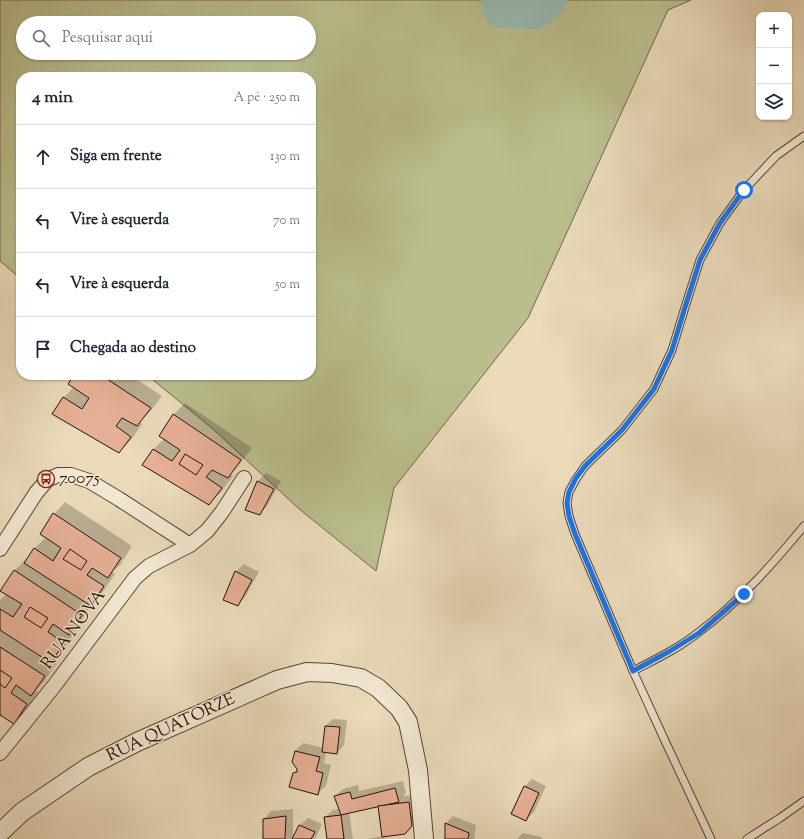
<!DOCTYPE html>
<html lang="pt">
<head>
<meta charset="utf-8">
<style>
  :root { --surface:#fff; --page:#f6f6f7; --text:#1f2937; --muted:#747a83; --line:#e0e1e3 }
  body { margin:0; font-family:"Sorts Mill Goudy",serif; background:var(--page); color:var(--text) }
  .controls { position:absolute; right:12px; top:12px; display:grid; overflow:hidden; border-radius:8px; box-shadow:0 1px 3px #0004 }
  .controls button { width:36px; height:36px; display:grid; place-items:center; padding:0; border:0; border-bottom:1px solid var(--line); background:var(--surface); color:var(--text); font:20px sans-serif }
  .stop { position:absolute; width:12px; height:12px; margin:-9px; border:3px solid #1a73e8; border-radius:50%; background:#fff }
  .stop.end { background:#1a73e8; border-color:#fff; box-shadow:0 1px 4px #0008 }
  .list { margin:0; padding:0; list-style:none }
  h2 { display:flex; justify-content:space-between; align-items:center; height:52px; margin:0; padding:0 16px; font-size:17px }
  h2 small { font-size:13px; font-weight:400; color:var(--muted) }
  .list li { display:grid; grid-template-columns:26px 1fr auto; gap:12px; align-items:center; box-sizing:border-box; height:64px; padding:0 16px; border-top:1px solid var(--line) }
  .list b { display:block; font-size:15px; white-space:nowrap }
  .list em { font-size:13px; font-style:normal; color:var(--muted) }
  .icon { flex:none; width:22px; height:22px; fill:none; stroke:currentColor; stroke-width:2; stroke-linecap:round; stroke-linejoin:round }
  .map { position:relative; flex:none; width:804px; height:839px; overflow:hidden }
  .search { position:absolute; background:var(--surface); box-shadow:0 1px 3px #0004; left:16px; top:16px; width:300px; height:44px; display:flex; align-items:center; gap:10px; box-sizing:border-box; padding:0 14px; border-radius:22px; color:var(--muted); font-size:15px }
  .panel { position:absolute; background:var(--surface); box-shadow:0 1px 3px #0004; left:16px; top:72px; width:300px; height:308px; border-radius:16px }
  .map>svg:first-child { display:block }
  .green { fill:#babe8d; stroke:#72684a; fill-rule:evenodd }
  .shadow { fill:#0003 }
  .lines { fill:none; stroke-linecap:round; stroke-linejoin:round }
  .river { stroke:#98bab3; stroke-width:32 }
  .building { fill:#e6b095; stroke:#291107 }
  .service-casing { stroke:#594334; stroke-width:9 }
  .minor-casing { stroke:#594334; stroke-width:16 }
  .tertiary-casing { stroke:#594334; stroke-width:20 }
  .service { stroke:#f1e7d2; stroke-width:7 }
  .minor { stroke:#f1e7d2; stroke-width:14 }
  .tertiary { stroke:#f1e7d2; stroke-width:18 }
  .route { stroke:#1a73e8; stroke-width:5 }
  .labels { text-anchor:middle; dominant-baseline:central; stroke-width:3; stroke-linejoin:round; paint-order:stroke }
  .poi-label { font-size:17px; fill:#291107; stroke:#f1e7d2; text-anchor:start }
  .street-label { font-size:17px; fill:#291107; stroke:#f1e7d2 }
</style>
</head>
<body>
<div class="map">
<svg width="804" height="839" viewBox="0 0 804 839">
  <rect width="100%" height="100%" fill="#eadaba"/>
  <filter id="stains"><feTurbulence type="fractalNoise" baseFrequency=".005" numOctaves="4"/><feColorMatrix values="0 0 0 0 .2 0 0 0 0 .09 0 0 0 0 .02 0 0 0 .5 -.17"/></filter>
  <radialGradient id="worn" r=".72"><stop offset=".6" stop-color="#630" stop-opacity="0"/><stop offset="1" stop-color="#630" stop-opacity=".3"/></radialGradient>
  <path class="green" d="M0 0H691L668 10 528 318 394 488 376 571 298 508 213 429 147 375H311V77H21V279L0 261ZM23 23H309V53H23Z"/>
  <g class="shadow">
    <path d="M75 375H130L162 396 149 413 139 422 142 424 131 440 119 452 63 398 74 387Z"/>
    <path d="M185 403 252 448 239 465 230 474 233 476 221 492 209 504 143 465 154 449 164 439 173 415Z"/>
    <path d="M266 473 281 481 267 506 259 514 246 509 258 481Z"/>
    <path d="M65 502 132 546 120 565 112 572 115 574 102 593 93 602 80 622 73 629 75 631 63 650 52 661 56 664 43 683 36 690 38 692 26 711 14 723 0 714V600L7 594 14 571 26 559 27 560 34 549 46 537 54 514Z"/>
    <path d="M244 564 259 572 245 597 238 605 236 572Z"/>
    <path d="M333 719 347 720 344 745 337 753 326 752 324 763 331 765 326 786 318 793 294 773 298 768 293 762 295 751 303 743 323 748 325 726Z"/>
    <path d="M532 779 546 786 534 812 526 820 524 787Z"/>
    <path d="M403 781 406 793 403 796 416 795 419 817 404 833 384 836 385 839H367L383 836 379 805 349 812 353 839H328L325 817 333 810 339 809 335 796 343 789 358 785 359 791Z"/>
    <path d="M293 809V839H264V819L271 811Z"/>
    <path d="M453 816 476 825 474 839H446V823Z"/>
    <path d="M308 818 322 824 315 839H327H294L300 825Z"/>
    <path d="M523 833 542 837V839H517Z"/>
  </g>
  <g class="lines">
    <path class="river" d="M497 0 500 12 536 13 551 0"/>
  </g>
  <g class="building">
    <path d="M74 375H101L151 408 137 426 122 418 116 426 131 437 119 453 52 414 63 397 82 409 89 398 68 384Z"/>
    <path d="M173 414 241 460 228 478 212 470 206 477 222 488 209 505 142 465 153 449 172 461 180 450 159 436Z"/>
    <path d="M185 454 203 465 196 475 179 464Z"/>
    <path d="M257 481 274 489 260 515 245 510Z"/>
    <path d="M53 513 121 558 108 578 92 568 87 575 104 586 91 606 24 563 34 548 53 561 61 548 40 534Z"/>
    <path d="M70 549 87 561 81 570 63 559Z"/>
    <path d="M14 570 82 615 69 635 53 624 48 632 64 643 51 663 0 630V609L13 617 22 604 0 591Z"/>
    <path d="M235 571 252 580 238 606 223 600Z"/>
    <path d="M30 607 48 618 41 628 24 617Z"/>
    <path d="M0 647 45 676 31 696 16 685 11 693 27 704 14 724 0 715Z"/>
    <path d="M0 670 12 678 5 688 0 684Z"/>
    <path d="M325 726 340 727 337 754 322 752Z"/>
    <path d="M295 751 320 757 316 771 323 773 318 795 289 787 293 773 297 772V769L292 762Z"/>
    <path d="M524 786 539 793 526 821 511 814Z"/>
    <path d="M395 788 399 802 341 815 334 796 350 792 352 799Z"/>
    <path d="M409 802 412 826 405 834 382 837 378 806Z"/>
    <path d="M341 815 344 839H327L324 817Z"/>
    <path d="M286 816 285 839H263V819Z"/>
    <path d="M445 823 469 833 468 839H445Z"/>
    <path d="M299 825 315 832 311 839H292Z"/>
  </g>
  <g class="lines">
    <g class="service-casing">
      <g id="service">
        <path d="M633 671C656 659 679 648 699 632 739 602 772 565 804 526"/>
        <path d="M711 839 666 743 633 671 575 534 569 516 567 503 569 492 576 479 585 466 622 430 654 389 672 350 686 304 700 260 720 223 744 190 776 156 804 136"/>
        <path d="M747 839 780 818 804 801"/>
      </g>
    </g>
    <g class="minor-casing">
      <g id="minor">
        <path d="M0 549 36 493 47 480 58 475H71L89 481 119 499 190 545"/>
        <path d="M0 753 54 686 135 578 149 566 190 545 207 531 222 512 244 478"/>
      </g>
    </g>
    <g class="tertiary-casing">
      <path id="tertiary" d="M0 833 22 812 88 767 137 742 277 680 307 672 332 673 361 678 378 688 399 708 408 722 418 770 424 839"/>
    </g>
    <use href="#service" class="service"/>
    <use href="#minor" class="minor"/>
    <use href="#tertiary" class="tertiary"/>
  </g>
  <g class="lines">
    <path class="route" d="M744 190 720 223 700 260 686 304 672 350 654 389 622 430 585 466 576 478 569 492 567 503 569 516 575 534 633 671 670 651 699 633 744 594"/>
  </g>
  <defs>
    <g id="bus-ring" transform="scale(0.9)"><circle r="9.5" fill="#f1e7d2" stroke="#8f2418" stroke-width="1.5"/><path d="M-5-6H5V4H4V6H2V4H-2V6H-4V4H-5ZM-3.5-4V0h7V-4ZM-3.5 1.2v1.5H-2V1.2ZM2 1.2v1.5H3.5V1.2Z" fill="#8f2418"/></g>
  </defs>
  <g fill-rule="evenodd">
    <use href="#bus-ring" x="46" y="479"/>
  </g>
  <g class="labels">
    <g class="poi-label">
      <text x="59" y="479">70075</text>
    </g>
    <g class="street-label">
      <text transform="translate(74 630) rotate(-53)">RUA NOVA</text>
      <text transform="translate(171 728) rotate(-25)">RUA QUATORZE</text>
    </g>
  </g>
  <rect width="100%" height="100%" filter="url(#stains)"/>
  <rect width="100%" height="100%" fill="url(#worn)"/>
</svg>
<div class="controls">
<button>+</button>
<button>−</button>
<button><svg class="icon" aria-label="layers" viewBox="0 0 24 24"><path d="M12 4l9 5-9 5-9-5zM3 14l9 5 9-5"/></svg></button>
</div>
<div class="stop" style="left:744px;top:190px"></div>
<div class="stop end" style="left:744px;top:594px"></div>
<div class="search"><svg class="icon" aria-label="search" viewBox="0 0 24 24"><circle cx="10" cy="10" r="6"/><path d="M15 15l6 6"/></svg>Pesquisar aqui</div>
<section class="panel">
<h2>4 min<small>A pé · 250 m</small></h2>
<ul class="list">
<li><svg class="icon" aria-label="ahead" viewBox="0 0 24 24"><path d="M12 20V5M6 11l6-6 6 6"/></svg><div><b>Siga em frente</b></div><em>130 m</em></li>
<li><svg class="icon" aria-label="left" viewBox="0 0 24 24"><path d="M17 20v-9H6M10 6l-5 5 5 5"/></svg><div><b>Vire à esquerda</b></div><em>70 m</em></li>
<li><svg class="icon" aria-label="left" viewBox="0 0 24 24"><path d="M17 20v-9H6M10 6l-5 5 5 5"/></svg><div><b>Vire à esquerda</b></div><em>50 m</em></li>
<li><svg class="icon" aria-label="arrive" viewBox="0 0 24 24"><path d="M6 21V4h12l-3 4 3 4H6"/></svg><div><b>Chegada ao destino</b></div></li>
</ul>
</section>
</div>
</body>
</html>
